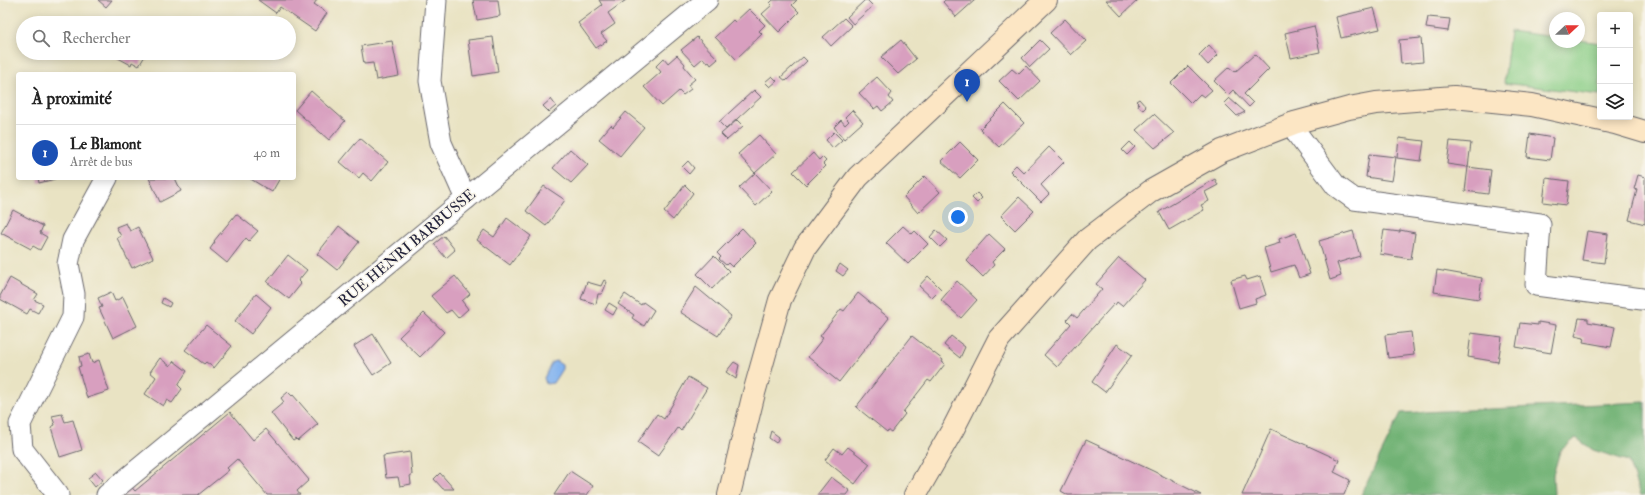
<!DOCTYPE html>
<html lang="fr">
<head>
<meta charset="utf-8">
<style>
  :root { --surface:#fff; --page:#f6f6f6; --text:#222; --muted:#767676; --line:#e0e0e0; --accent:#1f6fb2 }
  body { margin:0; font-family:"IM FELL Double Pica",serif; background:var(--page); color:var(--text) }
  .controls { position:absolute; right:12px; top:12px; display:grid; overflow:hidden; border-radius:4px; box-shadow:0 2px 10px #0003 }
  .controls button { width:36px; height:36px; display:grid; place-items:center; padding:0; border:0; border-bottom:1px solid var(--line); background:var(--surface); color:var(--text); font:20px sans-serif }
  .compass { position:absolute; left:1549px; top:12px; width:36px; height:36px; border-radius:50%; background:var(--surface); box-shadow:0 2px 10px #0003; rotate:68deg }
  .you { position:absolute; left:958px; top:217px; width:14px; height:14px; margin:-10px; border:3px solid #fff; border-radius:50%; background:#1a73e8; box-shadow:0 0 0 6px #1a73e833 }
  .badge { display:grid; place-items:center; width:26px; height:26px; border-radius:50%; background:var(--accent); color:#fff; font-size:13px; font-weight:700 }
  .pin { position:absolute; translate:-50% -33px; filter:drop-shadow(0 1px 2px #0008) }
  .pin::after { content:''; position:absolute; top:21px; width:14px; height:12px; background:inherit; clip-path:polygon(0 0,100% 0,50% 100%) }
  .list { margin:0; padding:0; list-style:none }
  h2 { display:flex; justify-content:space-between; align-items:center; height:52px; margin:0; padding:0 16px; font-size:17px }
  h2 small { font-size:13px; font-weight:400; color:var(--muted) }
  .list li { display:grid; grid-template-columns:26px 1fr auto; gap:12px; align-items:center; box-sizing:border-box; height:56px; padding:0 16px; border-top:1px solid var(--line) }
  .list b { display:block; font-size:15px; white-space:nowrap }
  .list p { margin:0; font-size:13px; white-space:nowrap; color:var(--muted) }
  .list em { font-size:13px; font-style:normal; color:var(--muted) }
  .icon { flex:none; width:22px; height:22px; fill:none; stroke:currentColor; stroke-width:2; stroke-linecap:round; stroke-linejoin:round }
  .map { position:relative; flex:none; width:1645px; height:495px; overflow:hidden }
  .search { position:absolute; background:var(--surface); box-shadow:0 2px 10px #0003; left:16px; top:16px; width:280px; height:44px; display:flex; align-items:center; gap:10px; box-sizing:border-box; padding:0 14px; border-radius:22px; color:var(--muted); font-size:15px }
  .panel { position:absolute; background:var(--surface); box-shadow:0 2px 10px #0003; left:16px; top:72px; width:280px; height:108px; border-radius:4px }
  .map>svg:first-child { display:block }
  .green { fill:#8ccf88; stroke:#577862 }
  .forest { fill:#71b274; stroke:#4a6a58 }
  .water { fill:#84b4ef; stroke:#536b95 }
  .building { fill:#d89fbf }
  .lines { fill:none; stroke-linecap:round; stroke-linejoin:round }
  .street-casing { stroke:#68666b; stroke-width:23 }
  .secondary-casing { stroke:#68666b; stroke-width:24 }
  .street { stroke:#fff; stroke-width:21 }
  .secondary { stroke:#fce6c4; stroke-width:22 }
  .labels { text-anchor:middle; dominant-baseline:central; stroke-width:3; stroke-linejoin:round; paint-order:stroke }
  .street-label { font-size:15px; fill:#22223b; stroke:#f7f3e8 }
</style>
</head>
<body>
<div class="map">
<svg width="1645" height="495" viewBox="0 0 1645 495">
  <rect width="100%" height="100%" fill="#f7f3e8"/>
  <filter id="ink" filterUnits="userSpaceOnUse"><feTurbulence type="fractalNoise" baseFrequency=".025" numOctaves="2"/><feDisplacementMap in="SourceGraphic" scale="8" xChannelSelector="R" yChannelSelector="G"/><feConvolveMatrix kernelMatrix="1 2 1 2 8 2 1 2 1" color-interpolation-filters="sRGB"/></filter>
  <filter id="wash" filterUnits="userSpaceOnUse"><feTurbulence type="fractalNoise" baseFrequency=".012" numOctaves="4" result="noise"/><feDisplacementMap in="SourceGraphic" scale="16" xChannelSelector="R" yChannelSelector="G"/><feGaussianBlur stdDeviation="0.9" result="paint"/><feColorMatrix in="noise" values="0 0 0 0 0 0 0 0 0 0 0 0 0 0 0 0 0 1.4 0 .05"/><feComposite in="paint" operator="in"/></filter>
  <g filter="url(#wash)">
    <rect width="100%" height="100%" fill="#e9e3c3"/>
    <path class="green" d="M1510 31 1555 37V42H1579V40L1600 43V95L1504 83Z"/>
    <path class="forest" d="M1645 402V495H1640L1628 461 1593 450 1576 438 1560 451 1553 475 1554 495H1361L1401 413Z"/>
    <path class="water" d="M556 361 562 365V369L553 383 546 384 544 378 552 362Z"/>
    <g id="blocks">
      <g class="building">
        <path d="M98 0H112L106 7Z"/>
        <path d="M258 0H317L314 4 327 13 315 31 280 7 276 13Z"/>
        <path d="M473 0H498L500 16 477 20Z"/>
        <path d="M599 0H626L608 13 615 24 601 34 607 41 596 48 578 23 602 5Z"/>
        <path d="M773 0H797L792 5 799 12 779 32 762 14 772 5 770 3Z"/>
        <path d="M865 0H867L873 6 853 24 847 17Z"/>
        <path d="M945 0H975L956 17 943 2Z"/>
        <path d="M1106 0H1138L1121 16Z"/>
        <path d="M1374 8 1380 29 1341 38 1336 17Z"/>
        <path d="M749 9 765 25 759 31 762 34 736 59 715 37 733 20 735 22Z"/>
        <path d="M1428 17 1450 19 1448 31 1426 28Z"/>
        <path d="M844 18 852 26 831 46 823 37Z"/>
        <path d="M1065 19 1086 41 1071 55 1050 33Z"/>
        <path d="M1314 26 1320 52 1291 58 1285 33Z"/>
        <path d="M493 37 498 72 473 76 468 40Z"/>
        <path d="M697 37 718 59 711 65 709 62 707 63 703 58 695 65 681 50Z"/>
        <path d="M1421 38 1423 62 1401 64 1399 40Z"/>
        <path d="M901 40 916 59 898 74 881 57Z"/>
        <path d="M1040 40 1049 49 1030 67 1022 58Z"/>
        <path d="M392 41 399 76 376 80 373 63 364 64 361 46Z"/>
        <path d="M1209 45 1218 55 1208 65 1199 55Z"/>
        <path d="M109 53H146V54L139 66 132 62 131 65Z"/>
        <path d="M1255 54 1269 69 1244 94 1253 103 1249 107 1233 90 1228 95 1214 81 1229 67 1235 72Z"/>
        <path d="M677 55 685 64 684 66 695 79 688 85 691 89 683 95 679 91 662 106 644 87 661 72 656 66 664 58 668 63Z"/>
        <path d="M803 57 807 61 786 81 781 77Z"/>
        <path d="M1026 66 1040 81 1019 101 999 81 1012 69 1018 74Z"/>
        <path d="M1188 66 1212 90 1204 97 1200 94 1191 103 1171 83Z"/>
        <path d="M772 76 777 81 770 87 765 82Z"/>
        <path d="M877 77 892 93 889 97 893 102 882 111 878 106 874 109 859 93Z"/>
        <path d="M754 90 761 97 726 129 719 122Z"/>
        <path d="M311 91 345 121 329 140 295 110Z"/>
        <path d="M1229 98 1245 112 1237 116 1224 103Z"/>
        <path d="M551 99 556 106 549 112 543 106Z"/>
        <path d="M1139 99 1146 107 1143 110 1138 106 1139 104 1136 101Z"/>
        <path d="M1005 104 1024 123 999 147 980 129Z"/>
        <path d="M852 110 863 122 844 139 834 127 841 120 845 125 849 121 845 117Z"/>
        <path d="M626 112 644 127 620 156 599 139 611 125 613 127Z"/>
        <path d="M1154 114 1174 133 1155 148 1136 130Z"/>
        <path d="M737 120 743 126 727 140 721 134Z"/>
        <path d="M834 132 842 140 833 148 826 140Z"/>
        <path d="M1530 134 1553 138 1550 160 1527 157Z"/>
        <path d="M759 135 776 154 755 173 772 191 756 206 739 188 755 173 738 154Z"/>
        <path d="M360 138 388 162 372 181 363 173 359 178 340 162Z"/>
        <path d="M1399 138 1424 141 1421 161 1397 158Z"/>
        <path d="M1450 141 1471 143 1468 167 1447 164Z"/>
        <path d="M960 142 978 160 960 178 941 161Z"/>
        <path d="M1130 142 1135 147 1127 155 1122 150Z"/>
        <path d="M1049 147 1064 162 1041 185 1049 194 1041 202 1010 171 1016 165 1024 173Z"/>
        <path d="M570 149 588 165 571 183 553 168Z"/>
        <path d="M813 153 819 160 822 157 826 161 823 164 825 166 806 185 793 172Z"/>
        <path d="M1369 154 1396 157 1392 181 1366 177Z"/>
        <path d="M688 161 694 168 689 174 682 167Z"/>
        <path d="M1468 167 1491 170 1488 194 1465 191Z"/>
        <path d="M1638 175 1645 177V224L1629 220 1637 190 1634 189Z"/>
        <path d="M925 176 940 192 918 213 904 197Z"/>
        <path d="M38 178H55V179L39 183Z"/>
        <path d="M149 178H175L181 191 160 202Z"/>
        <path d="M249 178H280L272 192Z"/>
        <path d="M1546 178 1569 181 1566 205 1543 202Z"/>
        <path d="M1215 179 1218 185 1205 192 1209 201 1201 205 1204 210 1169 230 1159 212Z"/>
        <path d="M685 185 693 193 673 220 664 212Z"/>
        <path d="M544 186 565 200 546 226 526 211Z"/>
        <path d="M977 193 982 198 977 203 972 198Z"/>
        <path d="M1019 197 1034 211 1015 230 1001 216Z"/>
        <path d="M13 210 43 226 40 233 47 237 40 250 33 246 31 249 1 233Z"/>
        <path d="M236 214 258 231 249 241 246 238 227 263 210 249 215 242 214 241Z"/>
        <path d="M507 218 531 236 510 265 477 240 484 230 494 237Z"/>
        <path d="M126 223 130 231 138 227 153 258 132 268 117 238 121 236 116 227Z"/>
        <path d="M339 226 359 242 337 270 317 254Z"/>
        <path d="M903 226 912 234 915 231 928 244 908 264 886 243Z"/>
        <path d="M742 228 756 243 732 267 728 263 726 265 719 259 721 257 717 253Z"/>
        <path d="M936 230 947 240 940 247 930 237Z"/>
        <path d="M1384 230 1400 232V230L1415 233 1411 259 1380 254Z"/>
        <path d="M1353 231 1360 256 1337 263 1341 276 1330 280 1319 241Z"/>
        <path d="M1587 231 1608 234 1604 263 1582 260Z"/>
        <path d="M1296 233 1310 274 1299 278 1294 265 1271 272 1264 248 1280 243 1279 239Z"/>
        <path d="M989 234 1005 249 992 262 994 265 983 277 966 260Z"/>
        <path d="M444 236 455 250 446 258 434 244Z"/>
        <path d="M288 255 307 270 298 281 301 284 289 299 267 282Z"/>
        <path d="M714 256 729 271 712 289 697 274Z"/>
        <path d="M1119 258 1145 280 1122 306 1117 302 1115 305 1114 304 1057 367 1044 355 1071 324 1067 320 1072 314 1077 318 1102 289 1096 284Z"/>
        <path d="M840 264 848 270 843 276 836 271Z"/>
        <path d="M1437 270 1482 278 1479 299 1434 292Z"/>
        <path d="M455 276 470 294 462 301 468 309 458 318 451 310 446 313 431 296Z"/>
        <path d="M928 276 941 289 932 298 919 286Z"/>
        <path d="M1245 276 1247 280 1260 276 1266 295 1255 299 1256 303 1239 308 1231 280Z"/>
        <path d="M10 278 38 294 34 300 43 304 38 313 30 309 27 314 0 299V296Z"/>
        <path d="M604 280 607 282 602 294H598L596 304 581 299 587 282 601 286Z"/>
        <path d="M957 281 977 300 961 318 941 300Z"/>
        <path d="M696 287 731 316 718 336 680 312Z"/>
        <path d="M111 292 115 301 123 297 137 326 113 338 99 308 102 307 98 298Z"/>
        <path d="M858 293 889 318 839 382 808 357 823 338 820 336 841 309 844 311Z"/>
        <path d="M256 294 271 307 251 334 235 321Z"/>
        <path d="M625 294 641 305 643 302 654 310 644 326 632 318 634 315 618 304Z"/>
        <path d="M163 298 171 303 169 307 161 303Z"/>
        <path d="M609 303 617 308 613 315 605 310Z"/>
        <path d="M424 313 444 332 420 357 399 337Z"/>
        <path d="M1579 318 1588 319V322L1615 327 1611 347 1583 342 1584 338 1575 336Z"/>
        <path d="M1538 322 1556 325 1551 353 1516 347 1520 323 1538 325Z"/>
        <path d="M206 325 232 346 214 368 206 362 204 364 185 350Z"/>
        <path d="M1411 332 1414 355 1388 358 1385 335Z"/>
        <path d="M1471 333 1502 337 1498 362 1468 357Z"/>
        <path d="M373 334 391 363 373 375 354 346Z"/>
        <path d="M912 336 943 360 942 362 945 364 931 382 928 380 903 412 905 414 891 432 888 430 887 432 856 407Z"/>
        <path d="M951 336 965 347 960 358 944 345Z"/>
        <path d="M1117 344 1132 355 1105 392 1092 382Z"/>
        <path d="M89 354 92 363 99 360 109 391 87 398 78 367 81 366 79 357Z"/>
        <path d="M160 358 170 366 174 361 187 371 178 385 182 389 172 403 167 400 163 406 145 394 156 377 150 372Z"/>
        <path d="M734 362 739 365 736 379 726 372Z"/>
        <path d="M688 377 707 388 681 431 678 428 658 456 638 442 657 414 664 419Z"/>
        <path d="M288 392 292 396 293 395 318 424 298 441 296 439 293 441 271 413 284 402 281 398Z"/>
        <path d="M230 412 253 440 266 429 309 480 297 491 300 495H267L237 459 227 468 229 470 198 495H119L127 482 135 491Z"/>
        <path d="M62 414 65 422 73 420 82 450 60 457 51 427 55 425 52 416Z"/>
        <path d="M1271 429 1339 460 1334 472 1350 480 1344 495H1242Z"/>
        <path d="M771 431 779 437 776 443 769 438Z"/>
        <path d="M1086 440 1153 471 1201 495H1068L1061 491Z"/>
        <path d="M848 447 870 464 855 484 825 460 834 448 842 454Z"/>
        <path d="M410 452 412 475H410L411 484 400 486 398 477 386 478 383 456Z"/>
        <path d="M570 471 593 486 587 495H554Z"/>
        <path d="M96 472 103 480 95 487 88 478Z"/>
        <path d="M440 473 454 489H443L434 479Z"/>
        <path d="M831 477 850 491 847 495H817Z"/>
      </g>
    </g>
  </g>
  <g filter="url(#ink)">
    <use href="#blocks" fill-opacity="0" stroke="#68666b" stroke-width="1"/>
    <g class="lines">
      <g class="street-casing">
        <g id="street">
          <path d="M436 0 430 81 441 143 466 199"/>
          <path d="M1294 123 1298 135 1336 186 1354 199 1540 224 1536 285 1642 299"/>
          <path d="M58 495 22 449 20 424 73 317 74 294 68 264 73 240 107 178"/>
          <path d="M107 495 707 0"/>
        </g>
      </g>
      <g class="secondary-casing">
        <g id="secondary">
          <path d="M729 495 754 393 780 300 805 248 858 177 1046 0"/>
          <path d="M915 495 953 429 999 339 1087 240 1151 191 1222 151 1294 123 1349 108 1376 103 1454 97 1532 105 1615 123 1645 132"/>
        </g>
      </g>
      <use href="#street" class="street"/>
      <use href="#secondary" class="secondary"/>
    </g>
  </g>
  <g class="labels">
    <g class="street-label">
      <text transform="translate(407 248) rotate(-40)">RUE HENRI BARBUSSE</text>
    </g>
  </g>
</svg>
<div class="controls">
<button>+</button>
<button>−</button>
<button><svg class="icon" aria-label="layers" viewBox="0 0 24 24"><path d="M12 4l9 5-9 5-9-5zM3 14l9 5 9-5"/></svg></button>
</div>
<svg class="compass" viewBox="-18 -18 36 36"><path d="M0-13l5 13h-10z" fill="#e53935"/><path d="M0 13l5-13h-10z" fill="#767676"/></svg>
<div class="you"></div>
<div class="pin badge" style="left:967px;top:102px;background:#1a4fb4">1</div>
<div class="search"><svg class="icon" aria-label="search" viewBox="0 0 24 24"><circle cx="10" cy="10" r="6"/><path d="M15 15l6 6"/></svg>Rechercher</div>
<section class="panel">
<h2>À proximité<small></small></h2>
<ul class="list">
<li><span class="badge" style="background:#1a4fb4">1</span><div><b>Le Blamont</b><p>Arrêt de bus</p></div><em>40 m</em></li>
</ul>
</section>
</div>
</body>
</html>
